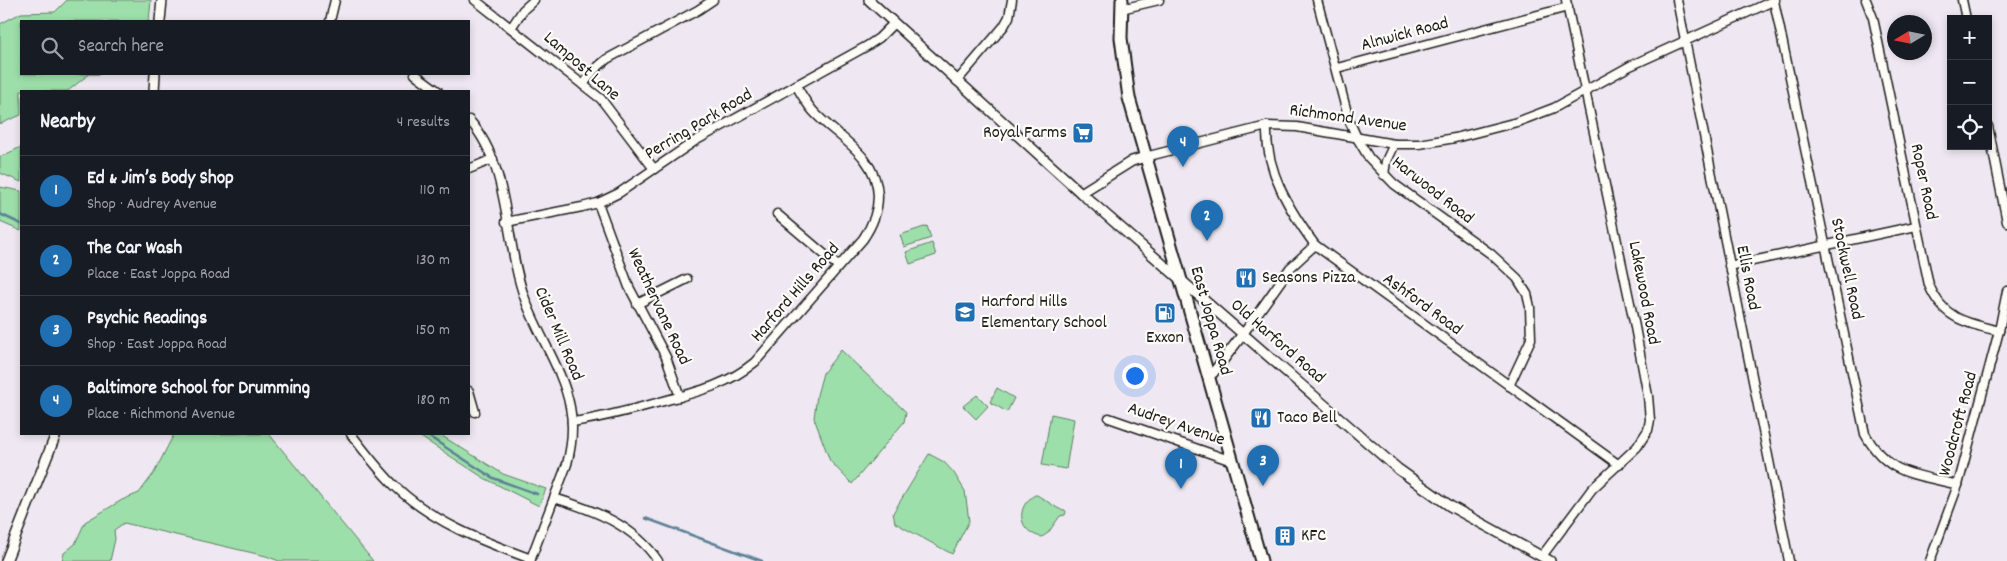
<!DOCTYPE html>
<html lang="en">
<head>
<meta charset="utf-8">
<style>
  :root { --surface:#171b24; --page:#242831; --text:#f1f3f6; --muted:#9ea1a6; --line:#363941; --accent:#1f6fb2 }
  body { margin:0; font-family:Dekko,sans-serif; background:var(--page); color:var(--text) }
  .controls { position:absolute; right:15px; top:15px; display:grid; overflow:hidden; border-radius:0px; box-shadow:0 2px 8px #0003 }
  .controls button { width:45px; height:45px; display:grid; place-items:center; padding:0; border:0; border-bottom:1px solid var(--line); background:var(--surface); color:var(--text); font:25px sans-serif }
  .compass { position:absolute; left:1887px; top:15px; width:45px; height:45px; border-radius:50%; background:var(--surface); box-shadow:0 2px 8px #0003; rotate:260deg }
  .you { position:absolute; left:1134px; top:375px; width:18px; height:18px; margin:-12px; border:4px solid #fff; border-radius:50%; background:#1a73e8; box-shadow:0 0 0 8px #1a73e833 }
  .badge { display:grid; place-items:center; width:32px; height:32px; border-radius:50%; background:var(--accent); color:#fff; font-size:16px; font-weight:700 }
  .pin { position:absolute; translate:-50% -41px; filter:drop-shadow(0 1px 2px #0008) }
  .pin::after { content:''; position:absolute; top:26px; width:18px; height:15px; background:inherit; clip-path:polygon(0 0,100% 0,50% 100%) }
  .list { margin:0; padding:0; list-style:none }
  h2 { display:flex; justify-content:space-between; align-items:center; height:65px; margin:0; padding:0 20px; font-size:21px }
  h2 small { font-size:16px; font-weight:400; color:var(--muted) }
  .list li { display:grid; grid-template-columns:32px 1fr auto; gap:15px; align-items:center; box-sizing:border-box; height:70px; padding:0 20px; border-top:1px solid var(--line) }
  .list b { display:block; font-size:19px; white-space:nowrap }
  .list p { margin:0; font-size:16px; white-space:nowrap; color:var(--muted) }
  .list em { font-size:16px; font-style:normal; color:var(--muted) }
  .icon { flex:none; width:28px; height:28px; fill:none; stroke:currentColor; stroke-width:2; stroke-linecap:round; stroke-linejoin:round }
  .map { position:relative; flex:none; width:2007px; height:561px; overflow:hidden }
  .search { position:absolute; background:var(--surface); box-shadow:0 2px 8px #0003; left:20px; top:20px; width:450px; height:55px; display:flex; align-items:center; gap:12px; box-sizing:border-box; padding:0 18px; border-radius:0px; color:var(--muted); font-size:19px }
  .panel { position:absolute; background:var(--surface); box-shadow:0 2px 8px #0003; left:20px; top:90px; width:450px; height:345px; border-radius:0px }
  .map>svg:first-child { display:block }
  .green { fill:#9ddfaa; stroke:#5c7e63 }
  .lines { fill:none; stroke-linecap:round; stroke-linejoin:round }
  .stream { stroke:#5c8096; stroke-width:2.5 }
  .minor-casing { stroke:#1c1c1c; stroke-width:11 }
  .tertiary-casing { stroke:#1c1c1c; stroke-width:12 }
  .primary-casing { stroke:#1c1c1c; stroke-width:15 }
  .minor { stroke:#fdfcf7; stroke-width:8 }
  .tertiary { stroke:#fdfcf7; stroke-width:9 }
  .primary { stroke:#fdfcf7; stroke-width:11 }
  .labels { text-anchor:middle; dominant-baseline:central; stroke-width:4.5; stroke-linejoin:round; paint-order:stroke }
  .street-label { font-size:18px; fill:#1c1c1c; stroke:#fdfcf7 }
  .poi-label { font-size:18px; fill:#1c1c1c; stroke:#fdfcf7; text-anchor:start }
</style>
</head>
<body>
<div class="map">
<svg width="2007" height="561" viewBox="0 0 2007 561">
  <rect width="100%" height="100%" fill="#efe8f2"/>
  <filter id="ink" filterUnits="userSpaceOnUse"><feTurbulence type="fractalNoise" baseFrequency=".02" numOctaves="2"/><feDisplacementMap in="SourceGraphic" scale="10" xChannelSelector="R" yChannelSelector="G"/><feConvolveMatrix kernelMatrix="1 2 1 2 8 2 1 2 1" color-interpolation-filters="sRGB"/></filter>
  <g filter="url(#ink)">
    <g class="green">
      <path d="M67 0H151L149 21H21V74H101H89L68 91H21V115L0 124V24L21 13 55 12Z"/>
      <path d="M21 147V182L0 173V157Z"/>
      <path d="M0 187 21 191V231L0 222Z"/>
      <path d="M927 226 931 238 904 247 900 235Z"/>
      <path d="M932 243 936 255 910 264 906 252Z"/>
      <path d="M841 350 906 412 904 422 852 484 830 461 814 418 817 395 823 373Z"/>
      <path d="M997 388 1014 398 1007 412 990 402Z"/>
      <path d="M977 395 988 406 976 419 963 406Z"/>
      <path d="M1051 414 1074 419 1066 469 1042 465Z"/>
      <path d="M174 434H269L373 561H279L266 556 124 523 114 530 115 539 110 561H62L64 553 75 544 85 522 122 500 139 493 154 473Z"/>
      <path d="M416 434H439L503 474 546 489 539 506 484 478Z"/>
      <path d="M929 454 944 462 954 473 965 491 969 521 952 554 895 523 893 513Z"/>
      <path d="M1035 495H1037L1059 509 1065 510 1066 512 1065 515 1060 516 1048 533 1042 537C1019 533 1014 507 1035 495Z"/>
    </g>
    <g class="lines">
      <g class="stream">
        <path d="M0 214 21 224"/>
        <path d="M425 434 493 478 537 494"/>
        <path d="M645 518 762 561"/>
      </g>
      <g class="minor-casing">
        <g id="minor">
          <path d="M475 0 601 99 654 169"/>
          <path d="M1317 0 1349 120 1357 138 1369 158 1394 184 1491 254 1517 278 1527 294 1530 307 1531 339 1509 386"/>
          <path d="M1677 0 1789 561"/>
          <path d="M1866 0 1873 18 1929 285C1943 319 1966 323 1999 331"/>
          <path d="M1962 0 1966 19"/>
          <path d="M1774 1 1865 434C1889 477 1915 473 1958 485"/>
          <path d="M1121 9 1159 0"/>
          <path d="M330 21 335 0"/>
          <path d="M511 28 523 10 534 0"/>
          <path d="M1337 68 1568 7"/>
          <path d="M415 74 438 91"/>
          <path d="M957 81 1004 26 1009 17 1012 0"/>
          <path d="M583 85 594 70 607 59 698 10 713 0"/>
          <path d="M469 120C511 166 504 242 525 299 538 335 563 370 570 407 574 427 572 445 567 464L530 561"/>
          <path d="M1267 126C1265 171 1290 211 1315 245L1619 465"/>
          <path d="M1988 126 2007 222"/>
          <path d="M1145 157 1267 126 1297 127 1394 144H1419L1455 138 1517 122 1554 108 1630 66 1775 0"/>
          <path d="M469 169 493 159"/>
          <path d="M1384 175 1386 161 1394 144"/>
          <path d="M598 203 629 287 666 357 680 397"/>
          <path d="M777 214 838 266"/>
          <path d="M506 222 582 207 598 203 619 193 695 141 867 46 879 38 894 23"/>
          <path d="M1729 266 1916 226"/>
          <path d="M637 304 687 279"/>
          <path d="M1243 334 1290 268 1315 245"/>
          <path d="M469 391 475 412"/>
          <path d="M1109 418 1232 461"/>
          <path d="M572 422C602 418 631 410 660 402 696 392 726 386 755 362L863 239C872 226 878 213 878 196 877 154 837 138 813 111 806 103 801 94 796 85"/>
          <path d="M351 434C365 452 379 471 396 487 434 523 482 541 531 559"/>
          <path d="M554 498C594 510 634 525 658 561"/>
          <path d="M1542 556 1592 489 1637 447 1648 430 1650 420 1648 396 1634 322 1566 0"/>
          <path d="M1930 561 1958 485 1999 331 2007 291"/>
        </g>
      </g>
      <g class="tertiary-casing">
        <g id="tertiary">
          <path d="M869 0 1081 193 1398 469 1450 506 1550 561"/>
          <path d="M160 21 162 0"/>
          <path d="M154 91 155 74"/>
          <path d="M1081 193 1132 161 1145 157"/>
          <path d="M1208 375 1213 373 1243 334"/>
          <path d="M6 561 56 434"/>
        </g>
      </g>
      <g class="primary-casing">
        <path id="primary" d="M1122 0 1121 38 1129 98 1261 561"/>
      </g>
      <use href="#minor" class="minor"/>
      <use href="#tertiary" class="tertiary"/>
      <use href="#primary" class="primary"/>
    </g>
  </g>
  <defs>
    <g id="supermarket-square" transform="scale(1.125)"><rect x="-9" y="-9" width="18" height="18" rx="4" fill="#1f6fb2" stroke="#fdfcf7"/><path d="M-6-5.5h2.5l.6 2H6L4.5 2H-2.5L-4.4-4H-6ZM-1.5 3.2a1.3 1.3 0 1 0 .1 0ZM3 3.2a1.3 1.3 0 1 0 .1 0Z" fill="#fff"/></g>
    <g id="restaurant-square" transform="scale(1.125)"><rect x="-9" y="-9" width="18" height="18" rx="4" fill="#1f6fb2" stroke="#fdfcf7"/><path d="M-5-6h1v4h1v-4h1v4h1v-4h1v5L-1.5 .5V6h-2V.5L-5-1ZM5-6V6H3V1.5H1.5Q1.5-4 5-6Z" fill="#fff"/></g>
    <g id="school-square" transform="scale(1.125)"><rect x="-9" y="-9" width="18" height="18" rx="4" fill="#1f6fb2" stroke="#fdfcf7"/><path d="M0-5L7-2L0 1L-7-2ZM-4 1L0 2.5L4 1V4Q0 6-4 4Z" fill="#fff"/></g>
    <g id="fuel-square" transform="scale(1.125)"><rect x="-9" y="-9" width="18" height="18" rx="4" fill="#1f6fb2" stroke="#fdfcf7"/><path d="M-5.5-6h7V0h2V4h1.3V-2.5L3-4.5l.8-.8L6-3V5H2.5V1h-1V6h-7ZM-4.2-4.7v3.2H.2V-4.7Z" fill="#fff"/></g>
    <g id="building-square" transform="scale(1.125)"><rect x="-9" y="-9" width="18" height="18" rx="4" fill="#1f6fb2" stroke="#fdfcf7"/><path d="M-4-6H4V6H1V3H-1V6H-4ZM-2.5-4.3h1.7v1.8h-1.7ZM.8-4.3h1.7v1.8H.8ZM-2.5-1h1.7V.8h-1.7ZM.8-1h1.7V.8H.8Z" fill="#fff"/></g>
  </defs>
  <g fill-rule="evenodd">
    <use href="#supermarket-square" x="1083" y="133"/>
    <use href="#restaurant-square" x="1246" y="278"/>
    <use href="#school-square" x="965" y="312"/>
    <use href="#fuel-square" x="1165" y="313"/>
    <use href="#restaurant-square" x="1261" y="418"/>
    <use href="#building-square" x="1285" y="536"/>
  </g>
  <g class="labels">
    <g class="street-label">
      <text transform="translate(1405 35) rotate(-15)">Alnwick Road</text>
      <text transform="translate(581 67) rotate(41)">Lampost Lane</text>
      <text transform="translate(1348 119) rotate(8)">Richmond Avenue</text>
      <text transform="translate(699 125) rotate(-31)">Perring Park Road</text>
      <text transform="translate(1923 182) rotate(78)">Roper Road</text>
      <text transform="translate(1432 191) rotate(38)">Harwood Road</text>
      <text transform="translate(1846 269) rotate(78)">Stockwell Road</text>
      <text transform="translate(1747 278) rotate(79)">Ellis Road</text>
      <text transform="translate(796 293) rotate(-49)">Harford Hills Road</text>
      <text transform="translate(1643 293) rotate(79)">Lakewood Road</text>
      <text transform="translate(1422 305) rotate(36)">Ashford Road</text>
      <text transform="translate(658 307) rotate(65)">Weathervane Road</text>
      <text transform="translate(1210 321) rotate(74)">East Joppa Road</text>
      <text transform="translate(558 334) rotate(67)">Cider Mill Road</text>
      <text transform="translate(1277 342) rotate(41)">Old Harford Road</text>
      <text transform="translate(1959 424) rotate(-75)">Woodcroft Road</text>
      <text transform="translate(1176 425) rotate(19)">Audrey Avenue</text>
    </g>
    <g class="poi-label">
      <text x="1067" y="133" text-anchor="end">Royal Farms</text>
      <text x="1262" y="278">Seasons Pizza</text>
      <text x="981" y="302">Harford Hills<tspan x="981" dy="21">Elementary School</tspan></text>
      <text x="1165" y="338" text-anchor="middle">Exxon</text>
      <text x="1277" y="418">Taco Bell</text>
      <text x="1301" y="536">KFC</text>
    </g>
  </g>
</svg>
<div class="controls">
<button>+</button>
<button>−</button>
<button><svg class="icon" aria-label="locate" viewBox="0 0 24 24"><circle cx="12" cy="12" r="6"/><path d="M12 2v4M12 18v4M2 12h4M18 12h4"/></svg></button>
</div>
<svg class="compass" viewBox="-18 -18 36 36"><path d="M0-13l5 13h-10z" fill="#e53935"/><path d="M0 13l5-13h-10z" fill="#9ea1a6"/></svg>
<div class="you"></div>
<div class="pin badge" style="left:1181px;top:489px">1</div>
<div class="pin badge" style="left:1207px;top:241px">2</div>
<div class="pin badge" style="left:1263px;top:486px">3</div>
<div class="pin badge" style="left:1183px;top:167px">4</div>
<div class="search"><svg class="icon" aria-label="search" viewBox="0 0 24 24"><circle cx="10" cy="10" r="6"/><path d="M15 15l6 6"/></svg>Search here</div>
<section class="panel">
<h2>Nearby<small>4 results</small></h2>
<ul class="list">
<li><span class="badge">1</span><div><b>Ed &amp; Jim’s Body Shop</b><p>Shop · Audrey Avenue</p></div><em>110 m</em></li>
<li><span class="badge">2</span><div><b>The Car Wash</b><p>Place · East Joppa Road</p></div><em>130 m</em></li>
<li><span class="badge">3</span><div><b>Psychic Readings</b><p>Shop · East Joppa Road</p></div><em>150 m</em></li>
<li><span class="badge">4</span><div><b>Baltimore School for Drumming</b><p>Place · Richmond Avenue</p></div><em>180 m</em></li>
</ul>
</section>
</div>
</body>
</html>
